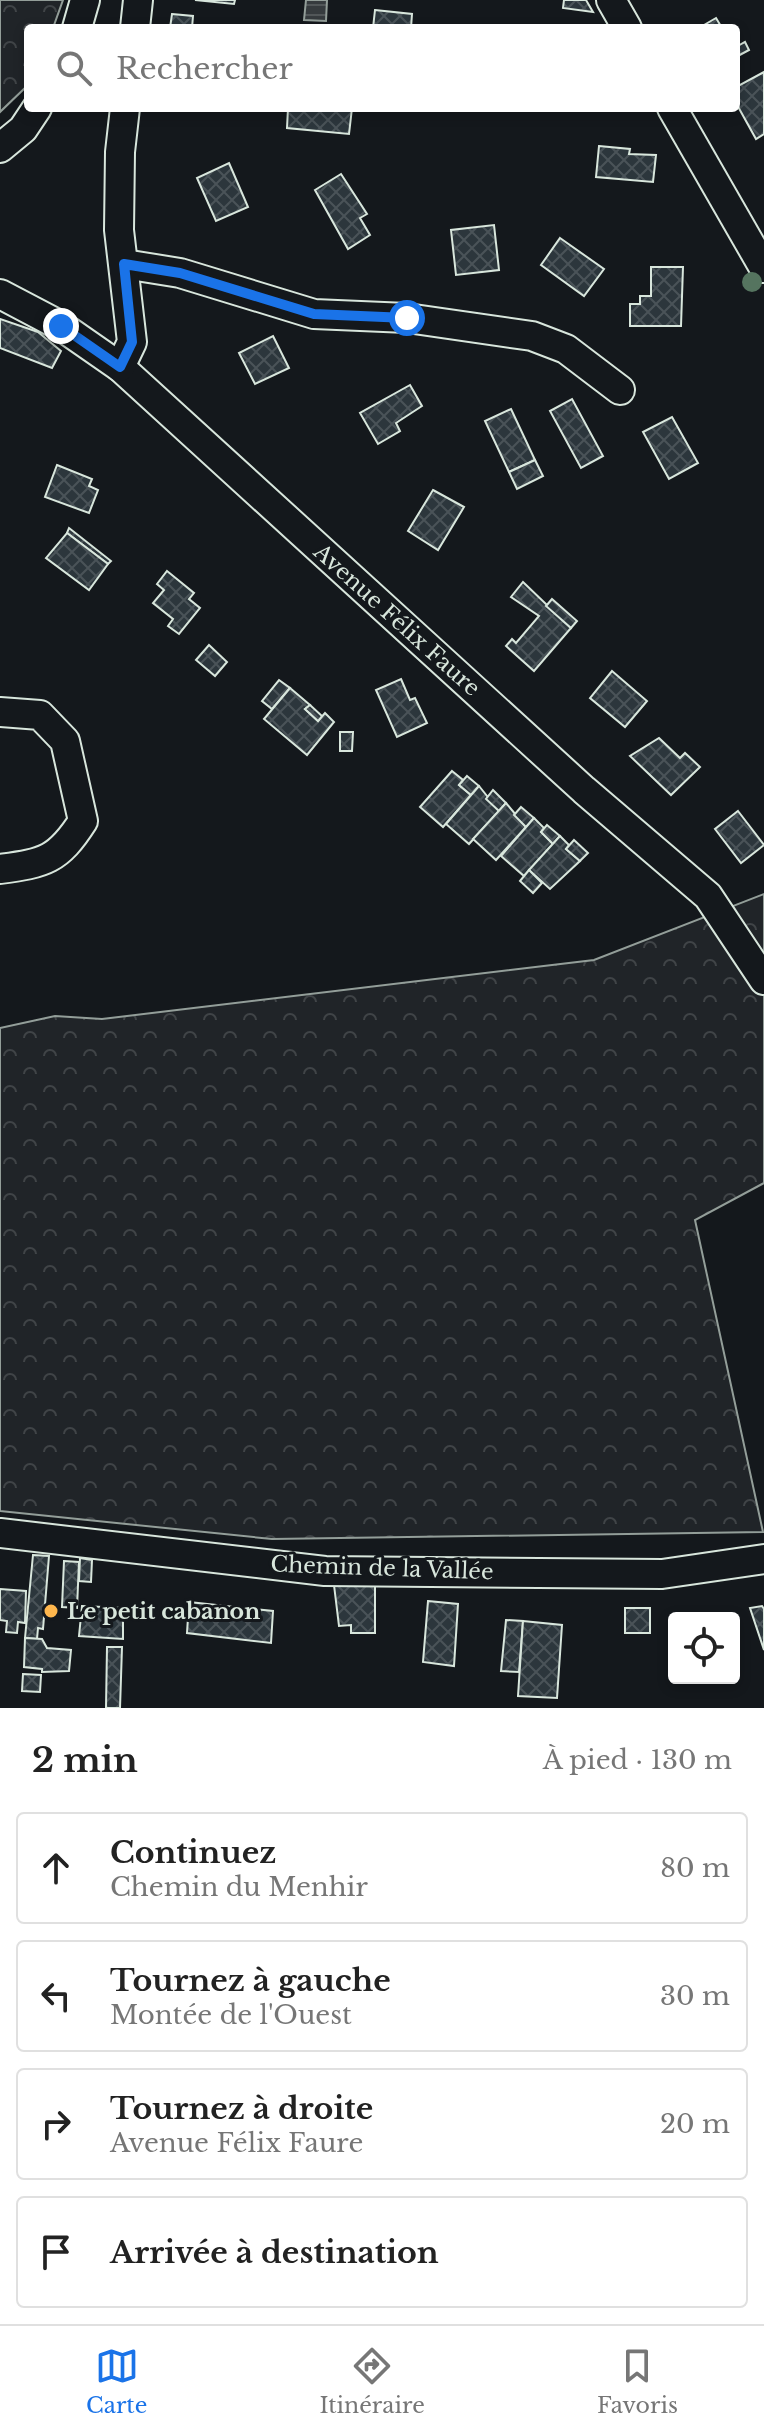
<!DOCTYPE html>
<html lang="fr">
<head>
<meta charset="utf-8">
<style>
  :root { --surface:#fff; --page:#f2f2f2; --text:#222; --muted:#767676; --line:#e0e0e0; --accent:#1a73e8 }
  body { margin:0; font-family:"Libre Baskerville",serif; background:var(--page); color:var(--text) }
  .controls { position:absolute; right:24px; bottom:24px; display:grid; overflow:hidden; border-radius:8px; box-shadow:0 4px 12px #0003 }
  .controls button { width:72px; height:72px; display:grid; place-items:center; padding:0; border:0; border-bottom:2px solid var(--line); background:var(--surface); color:var(--text); font:40px sans-serif }
  .stop { position:absolute; width:24px; height:24px; margin:-18px; border:6px solid #1a73e8; border-radius:50%; background:#fff }
  .stop.end { background:#1a73e8; border-color:#fff; box-shadow:0 2px 8px #0008 }
  .list { margin:0; padding:0; list-style:none }
  h2 { display:flex; justify-content:space-between; align-items:center; height:104px; margin:0; padding:0 32px; font-size:34px }
  h2 small { font-size:26px; font-weight:400; color:var(--muted) }
  .list li { display:grid; grid-template-columns:52px 1fr auto; gap:24px; align-items:center; box-sizing:border-box; height:112px; margin:0 16px 16px; padding:0 16px; border:2px solid var(--line); border-radius:8px }
  .list b { display:block; font-size:30px; white-space:nowrap }
  .list p { margin:0; font-size:26px; white-space:nowrap; color:var(--muted) }
  .list em { font-size:26px; font-style:normal; color:var(--muted) }
  .icon { flex:none; width:44px; height:44px; fill:none; stroke:currentColor; stroke-width:2; stroke-linecap:round; stroke-linejoin:round }
  .map { position:relative; flex:none; width:764px; height:1708px; overflow:hidden }
  .search { position:absolute; background:var(--surface); box-shadow:0 4px 12px #0003; left:24px; right:24px; top:24px; height:88px; display:flex; align-items:center; gap:20px; box-sizing:border-box; padding:0 28px; border-radius:8px; color:var(--muted); font-size:30px }
  .sheet { height:616px; background:var(--surface) }
  nav { display:flex; justify-content:space-around; align-items:center; box-sizing:border-box; height:112px; border-top:2px solid var(--line); background:var(--surface); font-size:22px; color:var(--muted) }
  nav a { display:grid; justify-items:center; gap:4px }
  nav .on { color:var(--accent) }
  .map>svg:first-child { display:block }
  .forest { fill:url(#forest-crowns); stroke:#939e99; stroke-width:2 }
  .water { fill:url(#water-rules); stroke:#939e99; stroke-width:2 }
  .building { fill:url(#building-cross-hatch); stroke:#d8e6dc; stroke-width:2 }
  .lines { fill:none; stroke-linecap:round; stroke-linejoin:round }
  .minor-casing { stroke:#d8e6dc; stroke-width:32 }
  .minor { stroke:#14181c; stroke-width:28 }
  .tree { fill:#55745f }
  .route { stroke:#1a73e8; stroke-width:10 }
  .poi-dot { fill:#ffb74d; stroke:#14181c; stroke-width:3 }
  .labels { text-anchor:middle; dominant-baseline:central; stroke-width:6; stroke-linejoin:round; paint-order:stroke }
  .street-label { font-size:22px; fill:#d8e6dc; stroke:#14181c }
  .poi-label { font-size:22px; font-weight:bold; fill:#d8e6dc; stroke:#14181c; text-anchor:start }
</style>
</head>
<body>
<div class="map">
<svg width="764" height="1708" viewBox="0 0 764 1708">
  <defs>
    <pattern id="forest-crowns" width="20" height="18" patternUnits="userSpaceOnUse" patternTransform="scale(2)"><rect width="20" height="18" fill="#202428"/><path d="M2 6a3 3 0 1 1 6 0M12 15a3 3 0 1 1 6 0" fill="none" stroke="#404447"/></pattern>
    <pattern id="water-rules" width="6" height="5" patternUnits="userSpaceOnUse" patternTransform="scale(2)"><rect width="6" height="5" fill="#363b3e"/><path d="M0 2.5h6" fill="none" stroke="#525759"/></pattern>
    <pattern id="building-cross-hatch" width="8" height="8" patternUnits="userSpaceOnUse" patternTransform="scale(2)"><rect width="8" height="8" fill="#2c363c"/><path d="M0 0l8 8M0 8l8-8" fill="none" stroke="#4a5358"/></pattern>
  </defs>
  <rect width="100%" height="100%" fill="#14181c"/>
  <g class="forest">
    <path d="M0 0H63L53 28H28V85L0 112Z"/>
    <path d="M764 894V1183L695 1220 763 1532 272 1539 0 1511V1028L55 1016 102 1019 594 960Z"/>
  </g>
  <path class="water" d="M306 0H327L326 21 304 20Z"/>
  <g class="building">
    <path d="M195 0H235L234 4Z"/>
    <path d="M564 0H586L593 12 563 8Z"/>
    <path d="M375 10 412 14 411 28H373Z"/>
    <path d="M172 14 193 16 192 28H170Z"/>
    <path d="M716 18 722 28H699Z"/>
    <path d="M745 42 749 50 736 57V47Z"/>
    <path d="M764 72V134L756 139 736 103V87Z"/>
    <path d="M288 108H352L349 134 287 128Z"/>
    <path d="M599 146 630 149 629 154 656 155 653 182 596 177Z"/>
    <path d="M229 163 248 207 216 221 197 178Z"/>
    <path d="M341 174 367 214 360 218 370 235 348 249 315 190Z"/>
    <path d="M494 225 499 270 456 275 451 230Z"/>
    <path d="M560 238 604 269 584 296 541 265Z"/>
    <path d="M651 267H683L681 326H630V304H640V296H651Z"/>
    <path d="M0 319 38 332 61 351 52 368 0 348Z"/>
    <path d="M273 336 289 368 255 384 239 353Z"/>
    <path d="M410 385 422 406 396 423 400 431 378 444 360 413Z"/>
    <path d="M572 399 603 456 581 468 550 411Z"/>
    <path d="M511 409 535 460 509 472 485 421Z"/>
    <path d="M672 417 698 463 669 479 643 432Z"/>
    <path d="M535 460 543 476 517 489 509 472Z"/>
    <path d="M57 465 92 479 89 486 98 490 89 513 45 497Z"/>
    <path d="M433 490 464 507 438 550 408 531Z"/>
    <path d="M69 528 111 561 108 564 67 533Z"/>
    <path d="M67 533 108 564 89 590 46 558Z"/>
    <path d="M167 571 194 593 189 599 200 608 179 634 168 626 173 619 153 603 164 590 157 584Z"/>
    <path d="M523 582 571 628 534 671 506 646 512 639 516 643 539 616 511 597Z"/>
    <path d="M552 599 577 621 571 628 546 606Z"/>
    <path d="M209 645 227 662 215 676 196 660Z"/>
    <path d="M612 671 647 701 625 727 590 698Z"/>
    <path d="M401 679 410 700 415 698 427 723 397 737 376 690Z"/>
    <path d="M279 680 290 688 272 709 262 701Z"/>
    <path d="M290 688 310 705 305 709 318 721 325 713 334 722 307 755 264 719Z"/>
    <path d="M310 705 322 716 318 721 305 709Z"/>
    <path d="M340 732H353L352 751H340Z"/>
    <path d="M659 738 680 758 685 753 700 767 671 795 630 756Z"/>
    <path d="M452 771 463 780 459 785 471 795 443 827 420 807Z"/>
    <path d="M467 776 479 786 471 795 459 785Z"/>
    <path d="M479 786 499 811 469 844 446 824Z"/>
    <path d="M493 790 506 803 499 811 486 799Z"/>
    <path d="M506 803 526 827 496 860 473 839Z"/>
    <path d="M521 807 534 818 526 827 514 815Z"/>
    <path d="M738 811 764 845 741 863 715 829Z"/>
    <path d="M534 818 544 828 541 832 553 844 524 876 501 856Z"/>
    <path d="M547 825 560 836 553 844 541 832Z"/>
    <path d="M560 836 569 845 566 849 580 861 550 889 529 870Z"/>
    <path d="M574 840 588 853 580 861 566 849Z"/>
    <path d="M529 870 542 883 533 893 520 881Z"/>
    <path d="M33 1555 49 1556 43 1629 38 1628 37 1639 25 1638Z"/>
    <path d="M80 1558 92 1560 91 1582 79 1581Z"/>
    <path d="M64 1561 79 1562 77 1608 62 1607Z"/>
    <path d="M334 1585 375 1586V1633H351V1625L339 1626Z"/>
    <path d="M0 1589 26 1591 25 1623 18 1622 17 1633 6 1632 7 1621 0 1620Z"/>
    <path d="M428 1601 458 1604 454 1666 423 1662Z"/>
    <path d="M189 1602 273 1611 271 1643 187 1633Z"/>
    <path d="M82 1606 123 1608V1639L79 1636Z"/>
    <path d="M762 1606 764 1609V1650L750 1608Z"/>
    <rect x="625" y="1608" width="25" height="25"/>
    <path d="M506 1620 523 1621 519 1672 501 1671Z"/>
    <path d="M523 1621 562 1625 557 1698 518 1696Z"/>
    <path d="M25 1638 42 1639 47 1648 71 1650 69 1671 42 1672V1669L24 1667Z"/>
    <path d="M107 1647H122L120 1708H106Z"/>
    <path d="M23 1674 41 1675 40 1692 22 1691Z"/>
  </g>
  <g class="lines">
    <g class="minor-casing">
      <g id="minor">
        <path d="M611 0 627 28"/>
        <path d="M77 28 85 0"/>
        <path d="M135 28 138 0"/>
        <path d="M672 108 764 268"/>
        <path d="M0 148 23 129 37 108"/>
        <path d="M124 264 180 273 314 314 407 318 532 336 566 349 620 390"/>
        <path d="M0 294 61 326 120 367 584 790 708 896 764 980"/>
        <path d="M120 367 132 342 119 230 120 152 125 108"/>
        <path d="M0 712 40 715 65 741 83 821C58 860 45 863 0 869"/>
        <path d="M0 1533 325 1571 662 1574 764 1559"/>
      </g>
    </g>
    <use href="#minor" class="minor"/>
  </g>
  <circle class="tree" cx="752" cy="282" r="10"/>
  <g class="lines">
    <path class="route" d="M61 326 120 367 132 342 124 264 180 273 314 314 407 318"/>
  </g>
  <circle class="poi-dot" cx="51" cy="1611" r="8"/>
  <g class="labels">
    <g class="street-label">
      <text transform="translate(397 620) rotate(42)">Avenue Félix Faure</text>
      <text transform="translate(382 1568) rotate(2)">Chemin de la Vallée</text>
    </g>
    <g class="poi-label">
      <text x="67" y="1611">Le petit cabanon</text>
    </g>
  </g>
</svg>
<div class="controls">
<button><svg class="icon" aria-label="locate" viewBox="0 0 24 24"><circle cx="12" cy="12" r="6"/><path d="M12 2v4M12 18v4M2 12h4M18 12h4"/></svg></button>
</div>
<div class="stop" style="left:407px;top:318px"></div>
<div class="stop end" style="left:61px;top:326px"></div>
<div class="search"><svg class="icon" aria-label="search" viewBox="0 0 24 24"><circle cx="10" cy="10" r="6"/><path d="M15 15l6 6"/></svg>Rechercher</div>
</div>
<section class="sheet">
<h2>2 min<small>À pied · 130 m</small></h2>
<ul class="list">
<li><svg class="icon" aria-label="ahead" viewBox="0 0 24 24"><path d="M12 20V5M6 11l6-6 6 6"/></svg><div><b>Continuez</b><p>Chemin du Menhir</p></div><em>80 m</em></li>
<li><svg class="icon" aria-label="left" viewBox="0 0 24 24"><path d="M17 20v-9H6M10 6l-5 5 5 5"/></svg><div><b>Tournez à gauche</b><p>Montée de l'Ouest</p></div><em>30 m</em></li>
<li><svg class="icon" aria-label="right" viewBox="0 0 24 24"><path d="M7 20v-9h11M14 6l5 5-5 5"/></svg><div><b>Tournez à droite</b><p>Avenue Félix Faure</p></div><em>20 m</em></li>
<li><svg class="icon" aria-label="arrive" viewBox="0 0 24 24"><path d="M6 21V4h12l-3 4 3 4H6"/></svg><div><b>Arrivée à destination</b></div></li>
</ul>
</section>
<nav>
<a class="on"><svg class="icon" aria-label="map" viewBox="0 0 24 24"><path d="M3 6l6-2 6 2 6-2v14l-6 2-6-2-6 2zM9 4v14M15 6v14"/></svg>Carte</a>
<a><svg class="icon" aria-label="directions" viewBox="0 0 24 24"><path d="M12 3l9 9-9 9-9-9zM9 14v-3h6M13 9l2 2-2 2"/></svg>Itinéraire</a>
<a><svg class="icon" aria-label="saved" viewBox="0 0 24 24"><path d="M7 4h10v16l-5-4-5 4z"/></svg>Favoris</a>
</nav>
</body>
</html>
